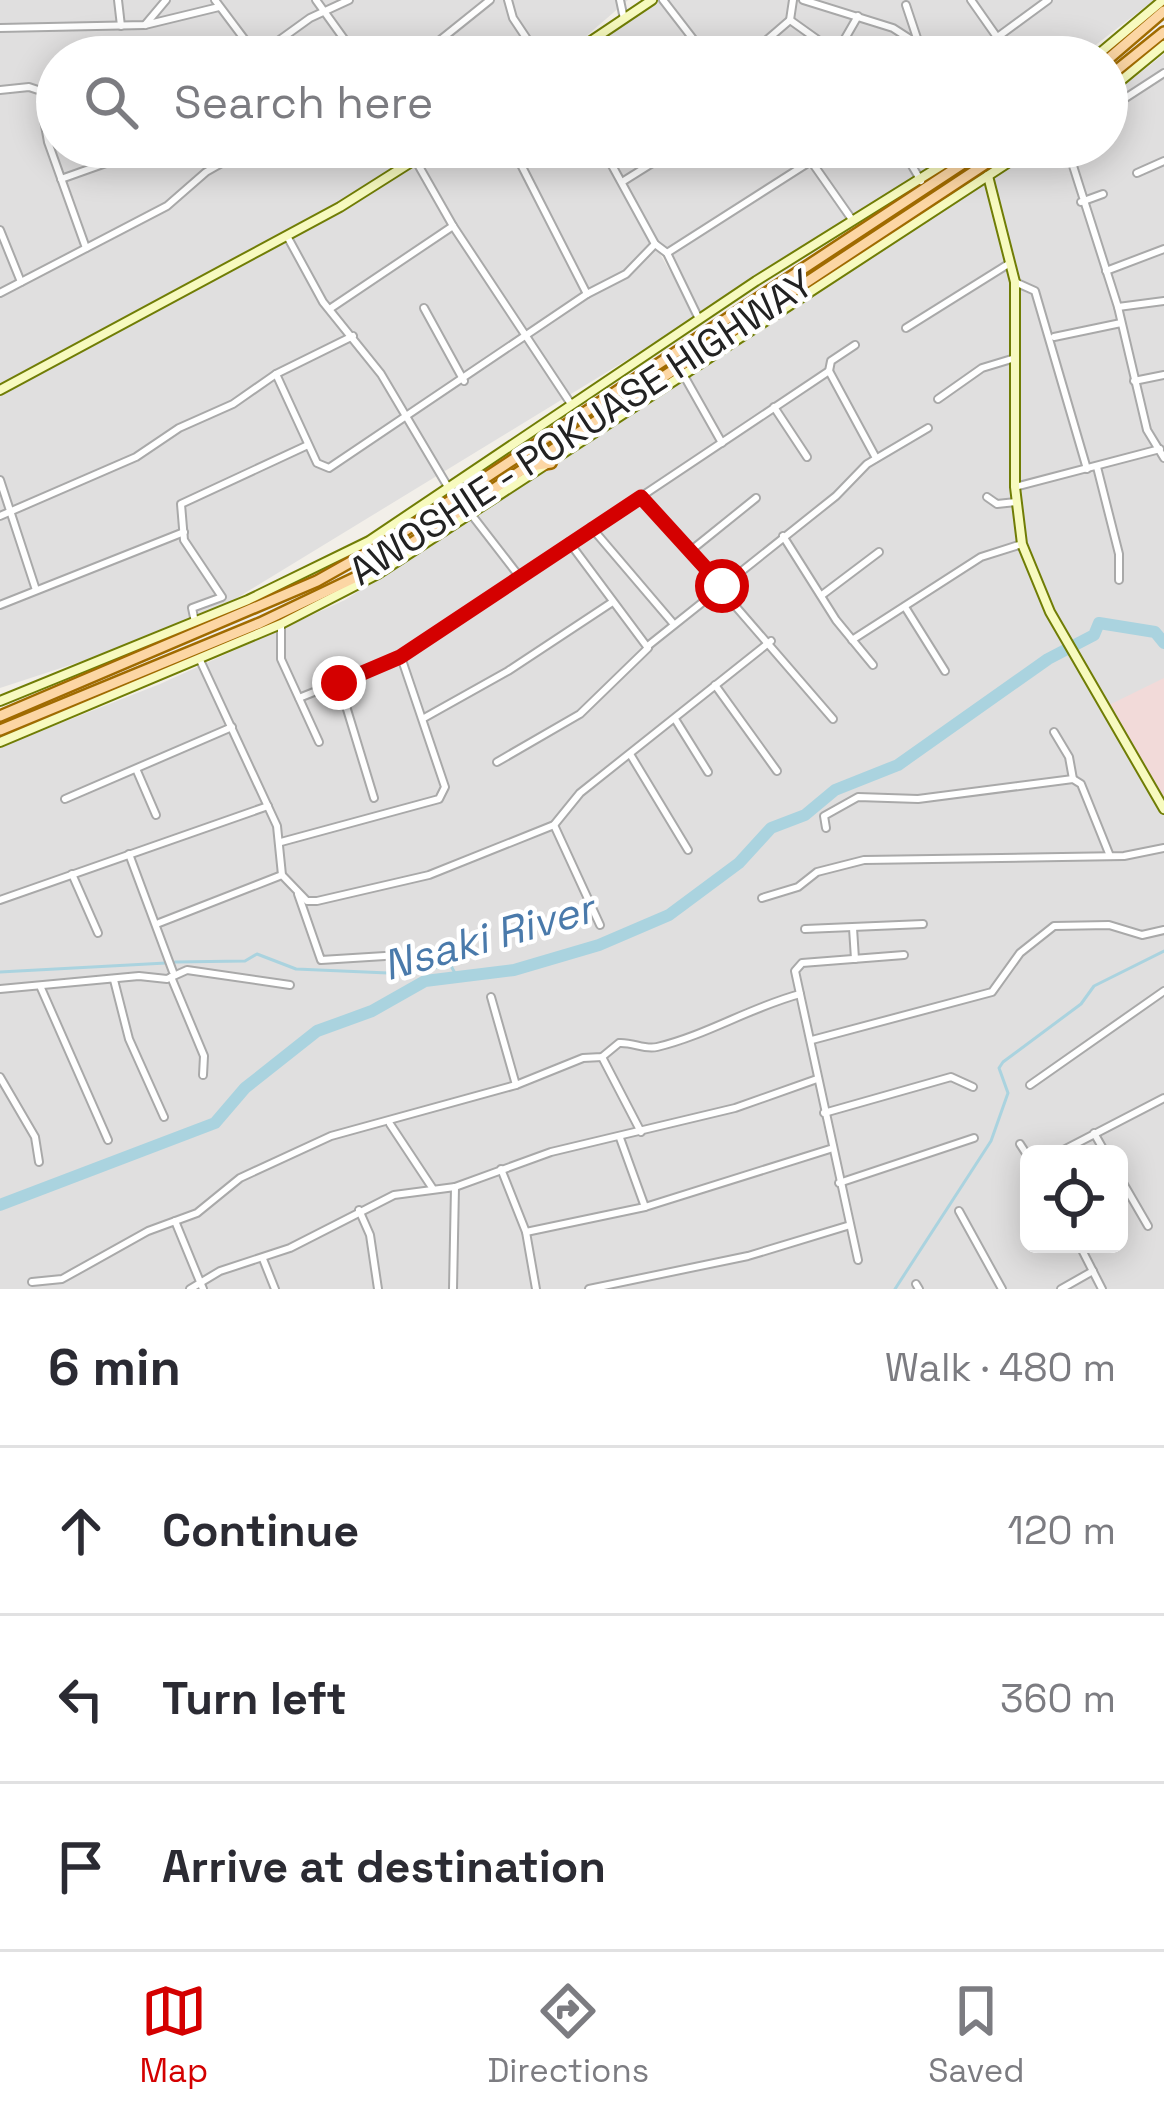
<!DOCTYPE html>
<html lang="en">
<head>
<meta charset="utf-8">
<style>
  :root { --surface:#fff; --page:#f7f7f7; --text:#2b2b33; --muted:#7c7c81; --line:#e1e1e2; --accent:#d40000 }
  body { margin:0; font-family:"Space Grotesk",sans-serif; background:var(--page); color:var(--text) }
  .controls { position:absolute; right:36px; bottom:36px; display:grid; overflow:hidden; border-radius:18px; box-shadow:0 6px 30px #0003 }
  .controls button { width:108px; height:108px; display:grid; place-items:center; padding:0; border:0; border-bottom:3px solid var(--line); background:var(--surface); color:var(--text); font:60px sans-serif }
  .stop { position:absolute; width:36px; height:36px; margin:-27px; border:9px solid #d40000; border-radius:50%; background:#fff }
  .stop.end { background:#d40000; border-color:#fff; box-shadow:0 3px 12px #0008 }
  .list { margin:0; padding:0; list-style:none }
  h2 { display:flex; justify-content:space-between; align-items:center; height:156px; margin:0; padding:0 48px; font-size:51px }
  h2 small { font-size:39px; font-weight:400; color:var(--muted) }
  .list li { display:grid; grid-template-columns:78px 1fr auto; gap:36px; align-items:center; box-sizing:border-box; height:168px; padding:0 48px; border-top:3px solid var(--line) }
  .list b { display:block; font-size:45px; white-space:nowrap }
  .list em { font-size:39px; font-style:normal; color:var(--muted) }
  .icon { flex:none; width:66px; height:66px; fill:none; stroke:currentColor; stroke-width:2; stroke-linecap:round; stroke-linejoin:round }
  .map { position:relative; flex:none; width:1164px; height:1289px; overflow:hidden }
  .search { position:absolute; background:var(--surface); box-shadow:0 6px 30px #0003; left:36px; right:36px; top:36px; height:132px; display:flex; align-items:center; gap:30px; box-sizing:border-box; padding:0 42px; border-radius:66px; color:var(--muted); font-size:45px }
  .sheet { height:660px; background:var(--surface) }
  nav { display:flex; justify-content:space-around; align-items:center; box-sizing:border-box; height:168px; border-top:3px solid var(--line); background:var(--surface); font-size:33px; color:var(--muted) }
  nav a { display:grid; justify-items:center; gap:6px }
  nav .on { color:var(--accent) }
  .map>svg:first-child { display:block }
  .residential { fill:#e0dfdf; fill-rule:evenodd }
  .commercial { fill:#f2dad9 }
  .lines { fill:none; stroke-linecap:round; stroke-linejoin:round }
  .stream { stroke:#aad3df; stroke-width:3 }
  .river { stroke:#aad3df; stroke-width:12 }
  .street-casing { stroke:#a9a9a9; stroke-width:10 }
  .secondary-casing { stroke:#707d05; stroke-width:12 }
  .primary-casing { stroke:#a06b00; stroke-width:14 }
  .street { stroke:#fff; stroke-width:6 }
  .secondary { stroke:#f7fabf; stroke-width:8 }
  .primary { stroke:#fcd6a4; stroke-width:9 }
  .route { stroke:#d40000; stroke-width:15 }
  .labels { text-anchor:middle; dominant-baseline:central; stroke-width:9; stroke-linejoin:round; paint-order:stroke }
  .street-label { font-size:39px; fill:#222; stroke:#fff }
  .water-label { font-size:42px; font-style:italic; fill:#4a7aab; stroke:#fff }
</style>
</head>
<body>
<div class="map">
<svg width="1164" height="1289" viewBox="0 0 1164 1289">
  <rect width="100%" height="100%" fill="#f2efe9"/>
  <g class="residential">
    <path d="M0 0H628L562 57H57V147H597L697 317 232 601 113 651 0 688Z"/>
    <path d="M654 0H1154L1080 57H568Z"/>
    <path d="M1164 54V1289H0V747L160 684 345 600 1041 147H1107V99ZM1029 1154H1119V1244H1029Z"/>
    <path d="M601 147H959L890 197 699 315Z"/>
  </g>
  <path class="commercial" d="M1164 678V804L1107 706Z"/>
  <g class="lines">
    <g class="stream">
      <path d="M175 962 245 961 257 954 296 969 388 973 451 966 456 975"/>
      <path d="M0 972 166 963"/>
      <path d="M895 1289 991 1141 1008 1093 999 1068 1003 1062 1081 1004 1094 986 1164 951"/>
    </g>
    <path class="river" d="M0 1205 215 1123 245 1088 317 1031 372 1011 425 981 514 970 599 945 669 915 739 863 771 828 805 815 835 790 898 765 1048 659 1094 635 1099 623 1155 632 1164 643"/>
    <g class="street-casing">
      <g id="street">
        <path d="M118 0 121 26"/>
        <path d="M215 0 257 56"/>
        <path d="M316 0 357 57"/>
        <path d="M508 0 513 18 539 57"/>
        <path d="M620 0 624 19"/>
        <path d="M663 0 707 57"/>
        <path d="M803 0 893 28 938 57"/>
        <path d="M971 0 1011 57"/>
        <path d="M906 5 918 41"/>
        <path d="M790 20 832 50 843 42 858 16"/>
        <path d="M145 25 166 0"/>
        <path d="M0 28 145 25 219 7"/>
        <path d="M999 36 1048 0"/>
        <path d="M256 57 310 18 349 0"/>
        <path d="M419 57 490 0"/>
        <path d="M747 57 790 20 793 0"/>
        <path d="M0 90 29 87 47 93"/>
        <path d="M57 93H47L41 103 48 142 86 248"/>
        <path d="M1107 110 1164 73"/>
        <path d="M408 147 453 226 571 404"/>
        <path d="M512 147 587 294"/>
        <path d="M602 147 655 244 667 253 699 319"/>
        <path d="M801 147 811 161"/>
        <path d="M901 147 921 181"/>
        <path d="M1067 147 1118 307 1147 430 1164 458"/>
        <path d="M1137 173 1164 161"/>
        <path d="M61 179 106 163 121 147"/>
        <path d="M622 182 678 147"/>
        <path d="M1081 202 1103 194"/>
        <path d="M0 230 21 282"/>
        <path d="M287 236 323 302 381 374 448 487"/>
        <path d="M667 253 811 161 853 221"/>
        <path d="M1106 271 1164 249"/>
        <path d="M1015 282 1035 291 1087 469"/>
        <path d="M0 293 167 206 206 172 250 147"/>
        <path d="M1118 307 1164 301"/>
        <path d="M331 308 453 226"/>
        <path d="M424 308 464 381"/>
        <path d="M906 328 1010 263"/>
        <path d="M1054 337 1121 323"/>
        <path d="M829 371 876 458"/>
        <path d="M276 374 317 463 329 468 587 294 626 274 655 244"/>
        <path d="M683 374 722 443"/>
        <path d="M1134 381 1164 375"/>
        <path d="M938 399 982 368 1015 358"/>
        <path d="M774 407 807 457"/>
        <path d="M1097 467 1119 554V580"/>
        <path d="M0 480 36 590"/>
        <path d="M1015 487 1160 449"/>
        <path d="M641 497 833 719"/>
        <path d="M987 497 997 504 1016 502"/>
        <path d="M471 514 519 576"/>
        <path d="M0 516 136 457 179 428 233 404 276 374 353 336"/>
        <path d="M591 527 672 622"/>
        <path d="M783 536 836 620 873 665"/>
        <path d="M689 552 756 498"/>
        <path d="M822 595 879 552"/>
        <path d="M0 605 184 532"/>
        <path d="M905 607 945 671"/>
        <path d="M195 622 192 608 222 597 184 540 181 504 308 445"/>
        <path d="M281 624V659L319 742"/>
        <path d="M852 640 981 557 1022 544"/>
        <path d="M649 645 836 496 867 464 928 428"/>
        <path d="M199 658 277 826 282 875 307 901H317L429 875 554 825 580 793 771 641"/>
        <path d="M339 683 374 798"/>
        <path d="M715 685 777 771"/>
        <path d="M299 698 401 657 829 371 831 361 855 345"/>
        <path d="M424 718 508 671 611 603"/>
        <path d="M675 719 708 772"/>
        <path d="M1054 732 1069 757 1073 779"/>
        <path d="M630 754 688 850"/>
        <path d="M497 762 580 714 648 648 569 542"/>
        <path d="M137 771 156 815"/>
        <path d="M65 799 232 727"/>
        <path d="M554 825 600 925"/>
        <path d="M826 828 824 816 858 797 918 799 1073 779 1081 784 1110 856"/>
        <path d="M281 842 439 799 445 787 401 657"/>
        <path d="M129 854 173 972"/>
        <path d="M72 874 98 933"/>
        <path d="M298 894 321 960 385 956"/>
        <path d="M762 898 798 887 817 872 864 860 1124 856 1164 848"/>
        <path d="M0 900 268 806"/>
        <path d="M159 923 282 875"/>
        <path d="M853 928 855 959"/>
        <path d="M805 929 923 924"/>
        <path d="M171 977 204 1056 203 1075"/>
        <path d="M114 980 129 1039 164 1117"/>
        <path d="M41 988 108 1140"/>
        <path d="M0 989 139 976 167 979 187 970 290 985"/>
        <path d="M491 997 516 1085"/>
        <path d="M812 1040 992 992 1020 953 1054 926 1109 925 1142 935 1164 930"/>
        <path d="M602 1057 641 1132"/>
        <path d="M0 1077 35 1137 39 1162"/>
        <path d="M1030 1085 1164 991"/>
        <path d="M824 1113 951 1077 973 1087"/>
        <path d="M390 1124 433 1189"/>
        <path d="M1094 1133 1106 1154"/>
        <path d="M620 1138 645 1207"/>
        <path d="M1020 1144 1029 1158"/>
        <path d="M1056 1154 1164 1098"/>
        <path d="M501 1169 526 1232 536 1289"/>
        <path d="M1119 1176 1148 1226"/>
        <path d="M839 1183 974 1138"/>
        <path d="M359 1210 370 1235 378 1289"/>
        <path d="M959 1211 1002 1289"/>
        <path d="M175 1221 203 1289"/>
        <path d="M526 1232 645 1207 830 1149"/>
        <path d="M1079 1244 1102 1289"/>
        <path d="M263 1259 275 1289"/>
        <path d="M858 1260 795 971 802 963 904 955"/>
        <path d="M32 1282 62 1279 148 1231 197 1213 240 1178 331 1136 516 1085 583 1058 602 1057 619 1043C633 1042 644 1050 657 1047 707 1035 751 1007 800 994"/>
        <path d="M916 1284 919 1289"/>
        <path d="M190 1289 220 1271 290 1248 394 1195 455 1187 551 1152 735 1108 817 1079"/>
        <path d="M453 1289 455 1187"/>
        <path d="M589 1289 748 1256 847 1226"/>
        <path d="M1061 1289 1093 1271"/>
      </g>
    </g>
    <g class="secondary-casing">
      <g id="secondary">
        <path d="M567 57 652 0"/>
        <path d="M1095 57 1163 0"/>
        <path d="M1107 92 1164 45"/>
        <path d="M988 176 1015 282V487L1022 544 1050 612 1164 809"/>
        <path d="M0 390 340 207 435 147"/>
        <path d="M0 701 248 600 369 541 756 281 971 147"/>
        <path d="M0 742 281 624 378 574 1032 147"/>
      </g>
    </g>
    <g class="primary-casing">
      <g id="primary">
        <path d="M1107 60 1164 11"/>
        <path d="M1107 78 1164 32"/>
        <path d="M530 466 551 463"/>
        <path d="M0 716 317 581 397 536 988 147"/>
        <path d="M0 730 260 623 371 570 1011 147"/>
      </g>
    </g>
    <use href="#street" class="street"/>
    <use href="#secondary" class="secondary"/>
    <use href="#primary" class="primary"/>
  </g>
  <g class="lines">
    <path class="route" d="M339 683 400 657 641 497 722 586"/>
  </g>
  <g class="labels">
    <g class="street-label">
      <text transform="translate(581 427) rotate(-33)">AWOSHIE - POKUASE HIGHWAY</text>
    </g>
    <g class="water-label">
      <text transform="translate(488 937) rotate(-16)">Nsaki River</text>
    </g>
  </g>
</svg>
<div class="controls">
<button><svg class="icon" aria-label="locate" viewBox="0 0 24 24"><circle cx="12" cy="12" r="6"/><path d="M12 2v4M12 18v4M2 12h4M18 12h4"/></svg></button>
</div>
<div class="stop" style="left:722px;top:586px"></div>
<div class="stop end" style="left:339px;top:683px"></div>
<div class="search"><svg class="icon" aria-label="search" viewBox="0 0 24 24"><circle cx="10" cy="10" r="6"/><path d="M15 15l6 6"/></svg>Search here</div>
</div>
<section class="sheet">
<h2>6 min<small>Walk · 480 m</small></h2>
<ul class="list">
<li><svg class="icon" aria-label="ahead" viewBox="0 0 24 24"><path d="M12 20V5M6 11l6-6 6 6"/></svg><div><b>Continue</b></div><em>120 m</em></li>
<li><svg class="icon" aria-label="left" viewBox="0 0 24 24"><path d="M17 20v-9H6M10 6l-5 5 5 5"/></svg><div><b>Turn left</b></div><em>360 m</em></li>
<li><svg class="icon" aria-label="arrive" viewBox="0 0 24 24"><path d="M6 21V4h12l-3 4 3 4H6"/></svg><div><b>Arrive at destination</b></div></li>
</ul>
</section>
<nav>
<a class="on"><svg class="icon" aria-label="map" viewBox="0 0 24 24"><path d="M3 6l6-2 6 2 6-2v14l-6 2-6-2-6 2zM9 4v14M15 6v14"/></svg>Map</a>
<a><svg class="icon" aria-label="directions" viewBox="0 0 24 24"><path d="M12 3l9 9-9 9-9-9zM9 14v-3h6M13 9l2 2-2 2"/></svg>Directions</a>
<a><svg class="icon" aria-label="saved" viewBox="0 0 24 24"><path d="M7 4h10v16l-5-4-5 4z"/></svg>Saved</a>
</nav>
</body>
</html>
